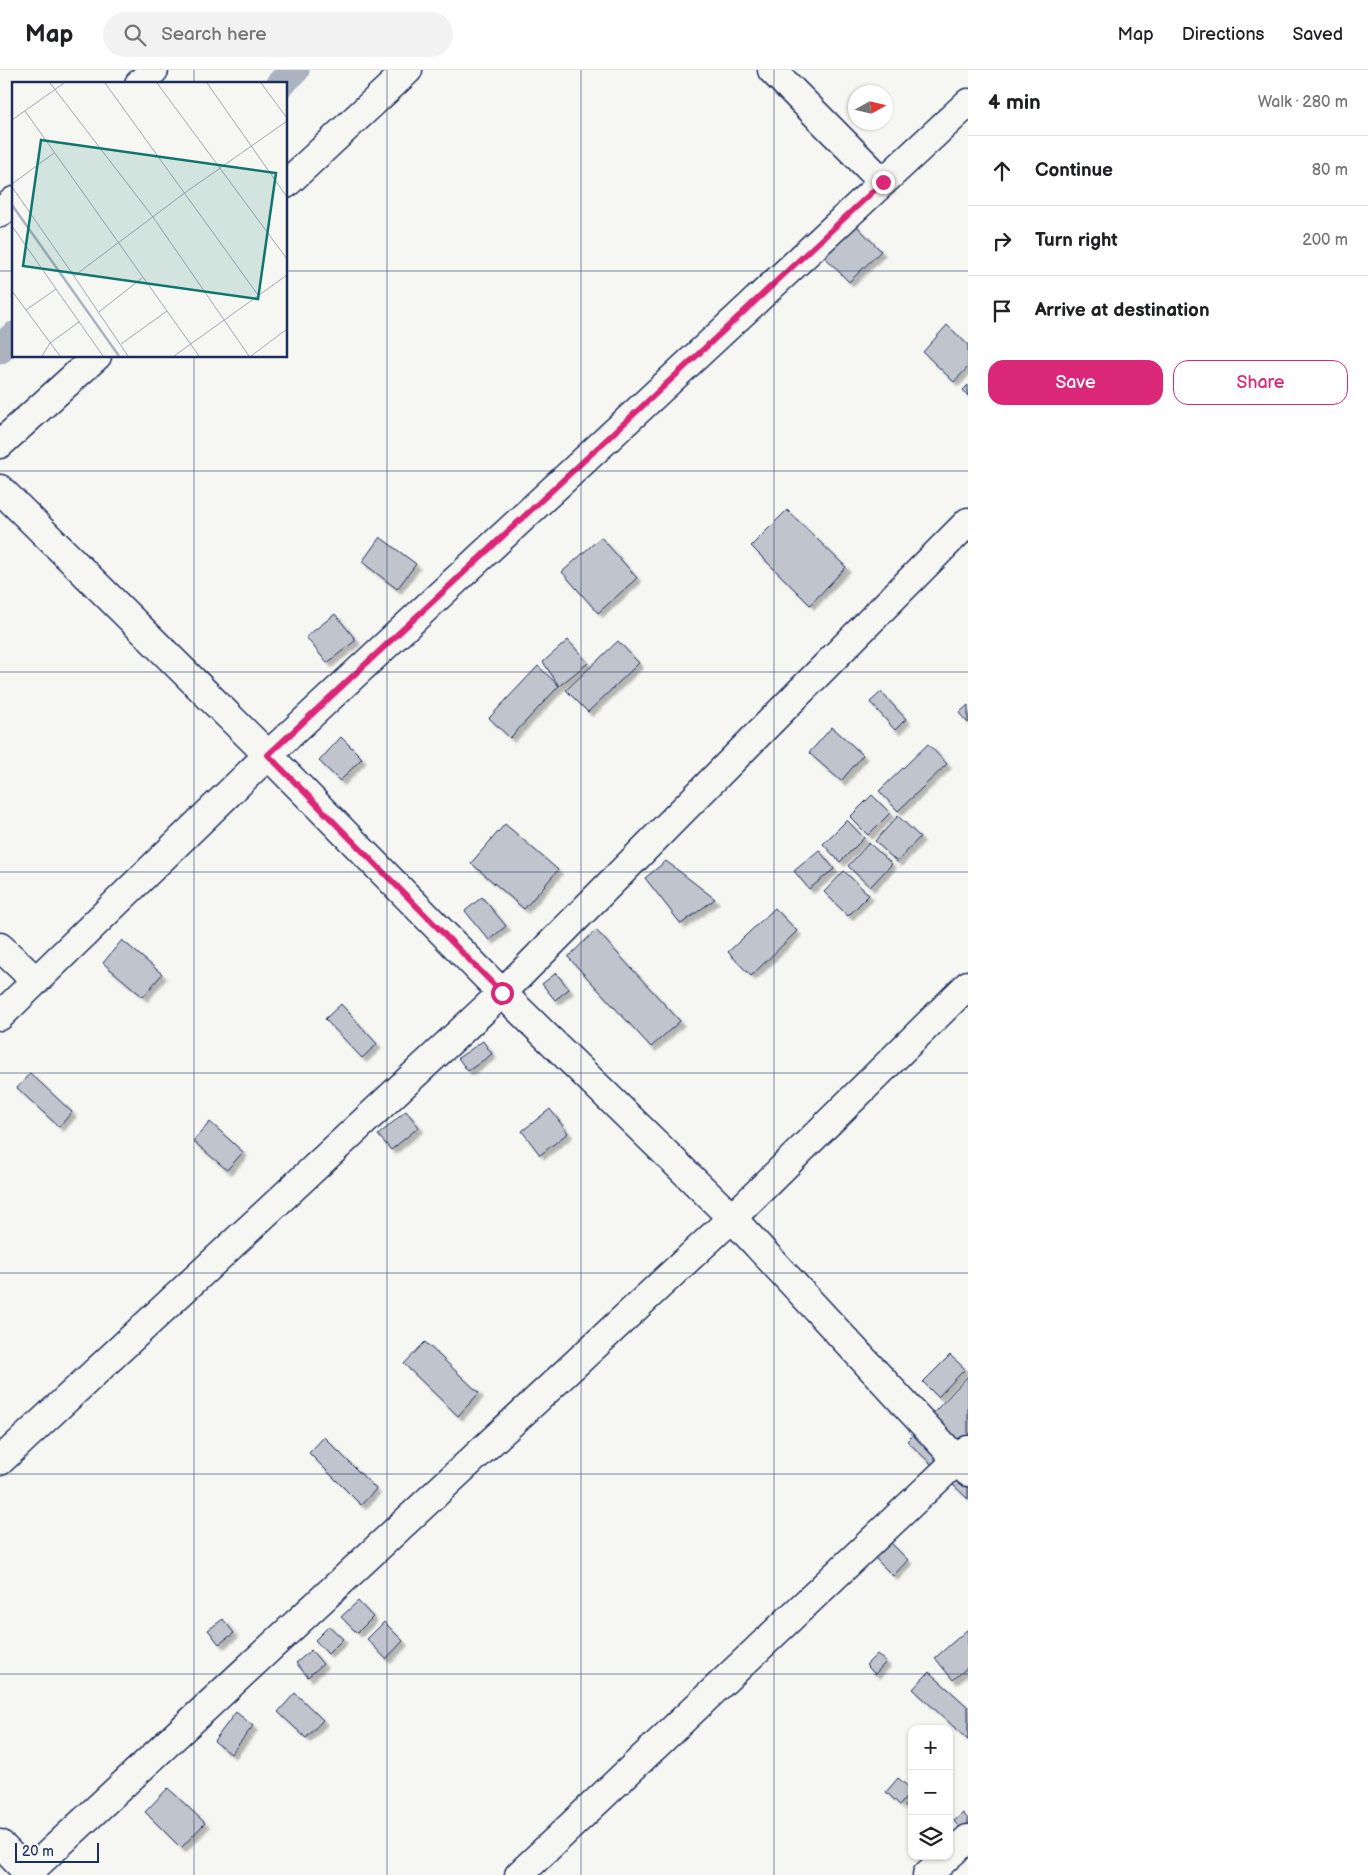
<!DOCTYPE html>
<html lang="en">
<head>
<meta charset="utf-8">
<style>
  :root { --surface:#fff; --page:#f2f2f2; --text:#202124; --muted:#757577; --line:#e0e0e0; --accent:#db2777 }
  body { margin:0; font-family:"Balsamiq Sans",sans-serif; background:var(--page); color:var(--text) }
  .controls { position:absolute; right:15px; bottom:15px; display:grid; overflow:hidden; border-radius:10px; box-shadow:0 1px 4px #0004 }
  .controls button { width:45px; height:45px; display:grid; place-items:center; padding:0; border:0; border-bottom:1px solid var(--line); background:var(--surface); color:var(--text); font:25px sans-serif }
  .compass { position:absolute; left:848px; top:15px; width:45px; height:45px; border-radius:50%; background:var(--surface); box-shadow:0 1px 4px #0004; rotate:82deg }
  .scale { position:absolute; left:15px; bottom:12px; width:84px; box-sizing:border-box; padding-left:5px; border:2px solid #1b2f5e; border-top:0; font-size:14px; line-height:18px; white-space:nowrap; color:#1b2f5e; -webkit-text-stroke:4px #f6f6f2; paint-order:stroke }
  .stop { position:absolute; width:15px; height:15px; margin:-11px; border:4px solid #db2777; border-radius:50%; background:#fff }
  .stop.end { background:#db2777; border-color:#fff; box-shadow:0 1px 5px #0008 }
  .list { margin:0; padding:0; list-style:none }
  h2 { display:flex; justify-content:space-between; align-items:center; height:65px; margin:0; padding:0 20px; font-size:21px }
  h2 small { font-size:16px; font-weight:400; color:var(--muted) }
  .list li { display:grid; grid-template-columns:32px 1fr auto; gap:15px; align-items:center; box-sizing:border-box; height:70px; padding:0 20px; border-top:1px solid var(--line) }
  .list b { display:block; font-size:19px; white-space:nowrap }
  .list em { font-size:16px; font-style:normal; color:var(--muted) }
  .actions { display:flex; gap:10px; padding:15px 20px }
  .actions a { flex:1; padding:11px 0; border:1px solid var(--accent); border-radius:15px; text-align:center; font-size:18px; color:var(--accent) }
  .actions .main { background:var(--accent); color:#fff }
  .icon { flex:none; width:28px; height:28px; fill:none; stroke:currentColor; stroke-width:2; stroke-linecap:round; stroke-linejoin:round }
  .map { position:relative; flex:none; width:968px; height:1805px; overflow:hidden }
  header { display:flex; align-items:center; gap:30px; box-sizing:border-box; height:70px; padding:0 25px; background:var(--surface); border-bottom:1px solid var(--line) }
  header strong { font-size:24px }
  nav { display:flex; gap:28px; margin-inline-start:auto; font-size:18px }
  .search { width:350px; height:45px; background:var(--page); display:flex; align-items:center; gap:12px; box-sizing:border-box; padding:0 18px; border-radius:28px; color:var(--muted); font-size:19px }
  main { display:flex }
  aside { flex:1; background:var(--surface) }
  .map>svg:first-child { display:block }
  .lines { fill:none; stroke-linecap:round; stroke-linejoin:round }
  .canal { stroke:#abb2c0; stroke-width:29 }
  .building { fill:#c0c4cd; stroke:#1b2f5e; filter:url(#shadow) }
  .minor-casing { stroke:#1b2f5e; stroke-width:31 }
  .minor { stroke:#f6f6f2; stroke-width:28 }
  .route { stroke:#db2777; stroke-width:6 }
  .grid { fill:none; stroke:#1b2f5e; stroke-width:1; stroke-opacity:0.55 }
  .inset-river { fill:none; stroke:#abb2c0; stroke-width:2.5 }
  .inset-road { fill:none; stroke:#9ea6b7; stroke-width:1 }
  .view { fill:#0f766e; fill-opacity:0.15; stroke:#0f766e; stroke-width:2.5 }
  .inset-edge { fill:none; stroke:#1b2f5e; stroke-width:2.5 }
</style>
</head>
<body>
<header>
<strong>Map</strong>
<div class="search"><svg class="icon" aria-label="search" viewBox="0 0 24 24"><circle cx="10" cy="10" r="6"/><path d="M15 15l6 6"/></svg>Search here</div>
<nav><a>Map</a><a>Directions</a><a>Saved</a></nav>
</header>
<main>
<div class="map">
<svg width="968" height="1805" viewBox="0 0 968 1805">
  <defs>
    <filter id="shadow"><feDropShadow dx="4.5" dy="4.5" stdDeviation="1" flood-color="#0004"/></filter>
  </defs>
  <rect width="100%" height="100%" fill="#f6f6f2"/>
  <filter id="ink" filterUnits="userSpaceOnUse"><feTurbulence type="fractalNoise" baseFrequency=".02" numOctaves="2"/><feDisplacementMap in="SourceGraphic" scale="10" xChannelSelector="R" yChannelSelector="G"/><feConvolveMatrix kernelMatrix="1 2 1 2 8 2 1 2 1" color-interpolation-filters="sRGB"/></filter>
  <g filter="url(#ink)">
    <g class="lines">
      <g class="canal">
        <path d="M280 14 295 0"/>
        <path d="M0 279 14 266"/>
      </g>
    </g>
    <g class="building">
      <path d="M853 152 881 181 849 212 821 183Z"/>
      <path d="M947 255 968 275V297L954 312 923 282Z"/>
      <path d="M968 315V326L963 320Z"/>
      <path d="M787 440 846 497 810 535 751 476Z"/>
      <path d="M380 467 416 494 397 519 362 492Z"/>
      <path d="M601 467 637 508 598 543 562 502Z"/>
      <path d="M335 544 356 570 327 593 306 567Z"/>
      <path d="M568 570 588 593 559 616 543 592Z"/>
      <path d="M618 571 639 593 588 642 566 620Z"/>
      <path d="M538 596 559 616 510 668 489 648Z"/>
      <path d="M881 622 906 649 895 660 870 632Z"/>
      <path d="M968 635V653L959 643Z"/>
      <path d="M832 657 863 685 841 711 809 683Z"/>
      <path d="M341 667 362 688 340 711 319 691Z"/>
      <path d="M928 674 947 694 898 741 879 721Z"/>
      <path d="M872 725 890 743 868 765 850 747Z"/>
      <path d="M898 746 920 767 897 792 875 771Z"/>
      <path d="M847 750 864 768 840 792 823 774Z"/>
      <path d="M505 754 558 800 524 839 471 793Z"/>
      <path d="M869 773 892 794 870 817 848 796Z"/>
      <path d="M819 780 834 799 809 819 794 801Z"/>
      <path d="M666 791 715 829 681 854 645 808Z"/>
      <path d="M844 801 869 825 848 846 824 822Z"/>
      <path d="M482 827 506 856 489 870 465 841Z"/>
      <path d="M775 838 797 861 751 906 728 882Z"/>
      <path d="M596 860 680 951 651 977 568 887Z"/>
      <path d="M122 870 162 904 143 927 103 893Z"/>
      <path d="M556 903 569 919 555 930 542 914Z"/>
      <path d="M341 934 377 974 362 988 325 949Z"/>
      <path d="M483 971 492 984 468 1001 458 988Z"/>
      <path d="M30 1003 72 1042 59 1057 17 1018Z"/>
      <path d="M550 1039 568 1063 540 1085 522 1061Z"/>
      <path d="M406 1041 419 1057 391 1080 378 1065Z"/>
      <path d="M210 1052 243 1082 227 1100 193 1071Z"/>
      <path d="M425 1272 479 1323 458 1346 404 1294Z"/>
      <path d="M950 1285 965 1299 938 1327 923 1312Z"/>
      <path d="M968 1306V1429L907 1371Z"/>
      <path d="M324 1367 376 1419 361 1435 309 1383Z"/>
      <path d="M885 1467 908 1490 893 1506 870 1483Z"/>
      <path d="M358 1531 373 1547 357 1563 341 1547Z"/>
      <path d="M223 1549 234 1563 219 1574 208 1560Z"/>
      <path d="M384 1552 403 1571 386 1589 367 1569Z"/>
      <path d="M329 1556 343 1569 328 1584 315 1570Z"/>
      <path d="M968 1559V1597L953 1610 935 1588Z"/>
      <path d="M311 1580 323 1594 308 1607 296 1593Z"/>
      <path d="M877 1584 886 1592 875 1604 866 1595Z"/>
      <path d="M929 1602 968 1637V1670L913 1619Z"/>
      <path d="M295 1623 323 1650 306 1668 278 1642Z"/>
      <path d="M236 1642 253 1656 231 1684 214 1671Z"/>
      <path d="M898 1708 912 1720 900 1735 886 1722Z"/>
      <path d="M168 1718 205 1753 181 1778 145 1742Z"/>
      <path d="M912 1729V1742L905 1736Z"/>
      <path d="M963 1743 968 1749V1754L961 1760 954 1751Z"/>
    </g>
    <g class="lines">
      <g class="minor-casing">
        <g id="minor">
          <path d="M772 0 883 112"/>
          <path d="M139 14 154 0"/>
          <path d="M286 114 408 0"/>
          <path d="M0 143 14 131"/>
          <path d="M0 374 97 286"/>
          <path d="M0 419 268 685 502 923 732 1148 968 1402"/>
          <path d="M0 877 36 911"/>
          <path d="M0 946 268 685 968 33"/>
          <path d="M0 1391 502 923 968 452"/>
          <path d="M0 1774 30 1805"/>
          <path d="M949 1785 968 1769"/>
          <path d="M28 1803 732 1148 968 915"/>
          <path d="M519 1805 968 1380"/>
          <path d="M927 1805 948 1786"/>
        </g>
      </g>
      <use href="#minor" class="minor"/>
    </g>
  </g>
  <g class="lines" filter="url(#ink)">
    <path class="route" d="M502 923 268 685 883 112"/>
  </g>
  <path class="grid" d="M194 0V14M387 0V1805M581 0V1805M774 0V1805M0 201H14M286 201H968M194 286V1805M0 401H968M0 602H968M0 802H968M0 1003H968M0 1203H968M0 1404H968M0 1604H968"/>
  <g transform="translate(12 12)">
    <rect width="275" height="275" fill="#f6f6f2"/>
    <path class="inset-river" d="M0 123 107 274"/>
    <path class="inset-road" d="M38 1 141 135 237 274M93 1 246 213M145 1 275 177M195 1 275 115M249 1 275 36M13 29 187 274M0 38 52 1M0 102 42 71M0 105 62 194 174 110 275 39M0 144 91 274M62 194 116 274M0 209 48 274M14 228 44 207M87 230 130 196M109 262 155 229M30 274 38 261 67 240M162 274 275 193M239 274 275 247"/>
    <path class="view" d="M29 58 264 91 246 217 11 184Z"/>
    <rect width="275" height="275" class="inset-edge"/>
  </g>
</svg>
<div class="controls">
<button>+</button>
<button>−</button>
<button><svg class="icon" aria-label="layers" viewBox="0 0 24 24"><path d="M12 4l9 5-9 5-9-5zM3 14l9 5 9-5"/></svg></button>
</div>
<svg class="compass" viewBox="-18 -18 36 36"><path d="M0-13l5 13h-10z" fill="#e53935"/><path d="M0 13l5-13h-10z" fill="#757577"/></svg>
<div class="scale">20 m</div>
<div class="stop" style="left:502px;top:923px"></div>
<div class="stop end" style="left:883px;top:112px"></div>
</div>
<aside>
<h2>4 min<small>Walk · 280 m</small></h2>
<ul class="list">
<li><svg class="icon" aria-label="ahead" viewBox="0 0 24 24"><path d="M12 20V5M6 11l6-6 6 6"/></svg><div><b>Continue</b></div><em>80 m</em></li>
<li><svg class="icon" aria-label="right" viewBox="0 0 24 24"><path d="M7 20v-9h11M14 6l5 5-5 5"/></svg><div><b>Turn right</b></div><em>200 m</em></li>
<li><svg class="icon" aria-label="arrive" viewBox="0 0 24 24"><path d="M6 21V4h12l-3 4 3 4H6"/></svg><div><b>Arrive at destination</b></div></li>
</ul>
<div class="actions"><a class="main">Save</a><a>Share</a></div>
</aside>
</main>
</body>
</html>
